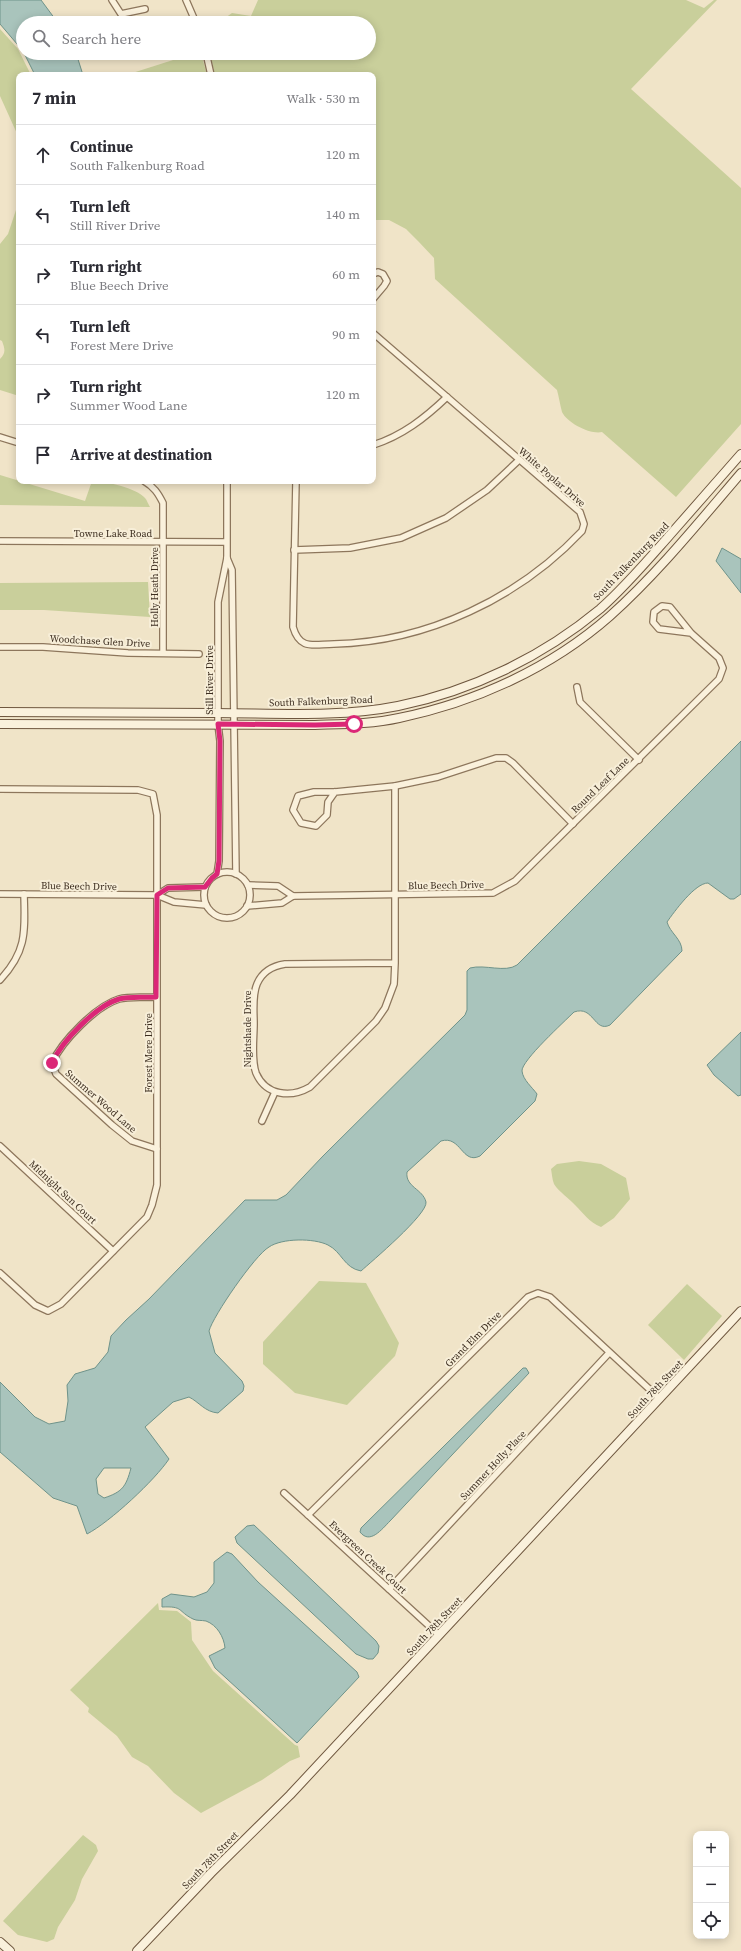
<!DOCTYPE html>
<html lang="en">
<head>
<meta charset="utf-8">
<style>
  :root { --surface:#fff; --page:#f2f2f3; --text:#2b2b33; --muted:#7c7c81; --line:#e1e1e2 }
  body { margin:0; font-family:"Source Serif 4",serif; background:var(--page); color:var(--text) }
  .controls { position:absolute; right:12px; bottom:12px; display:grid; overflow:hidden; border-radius:8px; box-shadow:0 2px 10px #0003 }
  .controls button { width:36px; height:36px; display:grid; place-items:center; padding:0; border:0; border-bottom:1px solid var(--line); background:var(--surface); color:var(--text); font:20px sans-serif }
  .stop { position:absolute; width:12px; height:12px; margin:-9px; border:3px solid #db2777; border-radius:50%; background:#fff }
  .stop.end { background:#db2777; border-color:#fff; box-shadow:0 1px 4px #0008 }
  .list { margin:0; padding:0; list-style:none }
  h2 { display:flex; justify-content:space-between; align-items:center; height:52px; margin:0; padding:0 16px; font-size:17px }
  h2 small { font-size:13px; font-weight:400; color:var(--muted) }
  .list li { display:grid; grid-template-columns:26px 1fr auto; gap:12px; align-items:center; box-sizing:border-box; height:60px; padding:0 16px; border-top:1px solid var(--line) }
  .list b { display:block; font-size:15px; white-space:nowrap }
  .list p { margin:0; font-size:13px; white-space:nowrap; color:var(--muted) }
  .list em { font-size:13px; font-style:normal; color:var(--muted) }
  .icon { flex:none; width:22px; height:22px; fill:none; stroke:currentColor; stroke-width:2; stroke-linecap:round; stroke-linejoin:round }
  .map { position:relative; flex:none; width:741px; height:1951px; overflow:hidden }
  .search { position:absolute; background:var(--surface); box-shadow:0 2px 10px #0003; left:16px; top:16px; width:360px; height:44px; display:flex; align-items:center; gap:10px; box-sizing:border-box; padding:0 14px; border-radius:22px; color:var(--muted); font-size:15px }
  .panel { position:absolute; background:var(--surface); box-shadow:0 2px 10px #0003; left:16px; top:72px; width:360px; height:412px; border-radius:8px }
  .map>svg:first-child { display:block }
  .green { fill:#c9cf9b }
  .water { fill:#a9c4bc; stroke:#6f938a; fill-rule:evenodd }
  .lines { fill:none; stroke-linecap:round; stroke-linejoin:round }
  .street-casing { stroke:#8d765c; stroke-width:8 }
  .secondary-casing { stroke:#6f573f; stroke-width:10 }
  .street { stroke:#faf1dc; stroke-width:5.5 }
  .secondary { stroke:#faf1dc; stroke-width:8 }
  .route { stroke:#db2777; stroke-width:5 }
  .labels { text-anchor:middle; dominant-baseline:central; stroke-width:4; stroke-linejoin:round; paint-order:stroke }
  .street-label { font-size:10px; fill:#3d2e20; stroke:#f7eed8 }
</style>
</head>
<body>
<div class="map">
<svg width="741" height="1951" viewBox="0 0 741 1951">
  <rect width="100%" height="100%" fill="#f0e4c8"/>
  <g class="green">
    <path d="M258 0H686L704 8 714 0H717L631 89 741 188V424L676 497 602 432C591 435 567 423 562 412 560 405 559 397 557 390L435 279 434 258 418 241 406 229 389 220H373V75H215L210 53H369V23H218L232 13 251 16Z"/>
    <path d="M0 29 18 49 31 75H19V138L0 96Z"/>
    <path d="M195 53H201L207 75H126Z"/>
    <path d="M19 201V396L0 390V359C6 353 5 349 2 341L0 340V244L8 234Z"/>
    <path d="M0 475 85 501 92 481C105 481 137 488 145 498 147 500 148 504 150 507L0 505Z"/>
    <path d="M148 582 150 617 44 610H0V583Z"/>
    <path d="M579 1161 601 1164 626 1178 630 1199 614 1218 601 1227C589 1222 584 1214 575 1205 569 1198 559 1192 554 1184 552 1179 552 1174 551 1169L557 1164Z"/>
    <path d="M319 1281 366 1283 399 1343 395 1356 347 1405 295 1393 263 1364V1342Z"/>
    <path d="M687 1284 722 1316 684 1360 648 1325Z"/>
    <path d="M158 1603 159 1610 177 1611 191 1622 192 1640 213 1671 295 1745 298 1746 300 1757 290 1761 262 1780 201 1813 174 1793 148 1766 132 1757 117 1736 88 1712 89 1708 70 1690Z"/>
    <path d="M83 1835 96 1845 98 1851 82 1879 75 1900 58 1927 54 1939 47 1942 18 1935 3 1921Z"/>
  </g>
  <g class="water">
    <path d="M0 0H41L58 23H23V51L0 24Z"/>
    <path d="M24 53H76L83 75H35Z"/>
    <path d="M722 548 741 559V593L716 561Z"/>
    <path d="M741 741V894L734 899H730L708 883C695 883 674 912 667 922 670 933 682 939 682 951L679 954 610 1025C594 1033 594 1005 574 1012 565 1021 521 1061 522 1071 523 1080 532 1087 537 1094L535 1101 480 1156C462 1165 461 1135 441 1141L407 1172C405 1187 423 1189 426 1202 428 1214 371 1262 361 1271 344 1268 342 1252 328 1245 314 1238 282 1238 269 1247 255 1255 213 1316 209 1331L215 1353 242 1381 244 1386 243 1391 218 1413C205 1412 199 1402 189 1397L173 1402 145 1427 169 1459C155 1480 110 1522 87 1534L77 1506 53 1498 0 1452V1382L35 1417 49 1424 65 1421 68 1401 67 1385 75 1374 95 1368 108 1352 111 1336 126 1320 149 1299 245 1200H277L286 1195 323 1156 465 1015 467 1010V971L470 968C485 964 505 973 517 965ZM104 1468H131C126 1487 122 1492 104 1498L98 1494 96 1479Z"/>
    <path d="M741 1032V1095L738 1096 714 1075 707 1065Z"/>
    <path d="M523 1368H526L529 1373 390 1521C382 1529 370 1545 360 1532L361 1528Z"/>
    <path d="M254 1525 376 1641 379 1646 378 1653 373 1659H368L356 1654 237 1543 235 1537 247 1526Z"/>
    <path d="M227 1552 232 1554 258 1582 357 1672 359 1677 297 1743 215 1668 209 1656 225 1648C224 1637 217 1625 206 1621 201 1620 197 1621 193 1619 177 1611 184 1606 162 1607V1599L171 1594 194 1597 207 1592 214 1583V1562Z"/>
  </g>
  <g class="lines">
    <g class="street-casing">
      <g id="street">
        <path d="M112 0 121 14 145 9"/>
        <path d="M186 0 196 23"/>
        <path d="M206 53 211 75"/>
        <path d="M373 274 378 272 383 274 387 281 384 286 373 299"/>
        <path d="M0 437 19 443"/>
        <path d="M373 445C402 436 425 418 447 397"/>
        <path d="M144 481C154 487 158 493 163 503V652"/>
        <path d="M296 481 293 627C300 651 314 644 334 644 427 642 519 598 582 531L584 524 580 512 373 333"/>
        <path d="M0 541 226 542"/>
        <path d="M294 550 350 548 401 538 446 518 487 490 519 460"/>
        <path d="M227 558 232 570 236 874"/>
        <path d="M0 647H43L128 653 199 654"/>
        <path d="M577 687 580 702 639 760"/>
        <path d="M395 786V963L394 984 385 1008 376 1021 310 1087C291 1098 266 1096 256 1073 251 1059 254 1039 254 1024 254 1011 252 996 257 984 262 972 272 966 285 964L395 963"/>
        <path d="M0 789 138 790 153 794 157 815V1185L152 1205 147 1217 61 1304 48 1311 35 1305 0 1273"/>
        <path d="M335 792 328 802 327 815 316 826 301 823 293 810 298 796 314 792H335L395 786 438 777 496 758H506L513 763 573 824"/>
        <circle cx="227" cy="895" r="23"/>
        <path d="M217 874 219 861 220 741 218 724V602L227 558V481"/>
        <path d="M248 885 278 886 293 896"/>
        <path d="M0 894 157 895 174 902 206 905"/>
        <path d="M157 895 168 888 205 887"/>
        <path d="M247 906 282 903 293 896 493 893 515 881 719 679 723 668 719 658 691 633 670 607 662 606 654 612 653 622 659 629 691 633"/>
        <path d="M0 980C27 951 25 932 24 894"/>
        <path d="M156 997C145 998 130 996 119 999 96 1006 62 1041 52 1063L56 1074 112 1125 132 1141 157 1149"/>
        <path d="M262 1121 275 1092"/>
        <path d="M0 1146 113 1251"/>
        <path d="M284 1493 439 1635"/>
        <path d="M308 1515 528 1297 538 1293 550 1297 660 1399"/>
        <path d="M389 1589 609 1353"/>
      </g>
    </g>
    <g class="secondary-casing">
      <g id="secondary">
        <path d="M0 712C71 712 143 713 214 713 274 713 338 718 398 706 472 691 542 657 600 609 625 587 647 561 669 536 693 509 717 481 741 454"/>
        <path d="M0 724 315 725C343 724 372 724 399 718 476 702 551 668 610 616 658 573 699 522 741 473"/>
        <path d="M0 1942 10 1951"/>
        <path d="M137 1951 211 1873 290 1795 741 1311"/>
      </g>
    </g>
    <use href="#street" class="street"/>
    <use href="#secondary" class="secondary"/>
  </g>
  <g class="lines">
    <path class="route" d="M52 1063C62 1041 96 1006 119 999 130 996 145 998 156 997L157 895 168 888 205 887 212 878 217 874 219 861 220 741 218 724 315 725 354 724"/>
  </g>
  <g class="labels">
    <g class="street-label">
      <text transform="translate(552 477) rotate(41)">White Poplar Drive</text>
      <text x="113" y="533">Towne Lake Road</text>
      <text transform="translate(631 561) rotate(-46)">South Falkenburg Road</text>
      <text transform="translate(154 587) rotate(-90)">Holly Heath Drive</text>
      <text transform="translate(100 641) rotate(3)">Woodchase Glen Drive</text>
      <text transform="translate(209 680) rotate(-90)">Still River Drive</text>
      <text transform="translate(321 701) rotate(-2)">South Falkenburg Road</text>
      <text transform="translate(600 785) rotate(-44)">Round Leaf Lane</text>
      <text transform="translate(446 885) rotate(-1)">Blue Beech Drive</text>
      <text transform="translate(79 886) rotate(1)">Blue Beech Drive</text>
      <text transform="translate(247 1029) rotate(-90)">Nightshade Drive</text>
      <text transform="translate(148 1053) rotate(-90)">Forest Mere Drive</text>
      <text transform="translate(101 1101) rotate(41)">Summer Wood Lane</text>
      <text transform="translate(63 1192) rotate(43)">Midnight Sun Court</text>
      <text transform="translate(473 1339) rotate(-45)">Grand Elm Drive</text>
      <text transform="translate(655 1389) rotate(-47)">South 78th Street</text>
      <text transform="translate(493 1465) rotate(-47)">Summer Holly Place</text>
      <text transform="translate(368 1557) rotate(43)">Evergreen Creek Court</text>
      <text transform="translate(434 1626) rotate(-47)">South 78th Street</text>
      <text transform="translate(210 1860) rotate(-46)">South 78th Street</text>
    </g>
  </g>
</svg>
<div class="controls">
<button>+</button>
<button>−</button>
<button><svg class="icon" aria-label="locate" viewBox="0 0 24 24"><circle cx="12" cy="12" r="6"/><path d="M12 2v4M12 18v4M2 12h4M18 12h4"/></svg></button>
</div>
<div class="stop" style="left:354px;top:724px"></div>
<div class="stop end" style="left:52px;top:1063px"></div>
<div class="search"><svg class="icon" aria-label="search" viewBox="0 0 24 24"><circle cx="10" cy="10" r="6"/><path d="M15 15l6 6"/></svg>Search here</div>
<section class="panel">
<h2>7 min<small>Walk · 530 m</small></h2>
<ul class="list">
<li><svg class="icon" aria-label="ahead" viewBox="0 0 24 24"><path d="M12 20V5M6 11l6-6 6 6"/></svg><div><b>Continue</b><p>South Falkenburg Road</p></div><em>120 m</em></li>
<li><svg class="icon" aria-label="left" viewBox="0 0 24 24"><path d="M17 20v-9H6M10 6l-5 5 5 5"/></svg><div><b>Turn left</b><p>Still River Drive</p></div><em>140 m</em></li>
<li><svg class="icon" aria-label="right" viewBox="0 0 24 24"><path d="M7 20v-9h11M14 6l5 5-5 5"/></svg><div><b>Turn right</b><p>Blue Beech Drive</p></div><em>60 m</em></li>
<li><svg class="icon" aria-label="left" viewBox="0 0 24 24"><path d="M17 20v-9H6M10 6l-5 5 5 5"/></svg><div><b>Turn left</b><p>Forest Mere Drive</p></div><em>90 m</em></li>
<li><svg class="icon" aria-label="right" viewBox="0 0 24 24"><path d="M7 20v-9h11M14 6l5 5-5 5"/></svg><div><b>Turn right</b><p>Summer Wood Lane</p></div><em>120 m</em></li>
<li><svg class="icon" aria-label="arrive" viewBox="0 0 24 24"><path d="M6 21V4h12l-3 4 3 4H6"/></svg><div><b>Arrive at destination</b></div></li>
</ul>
</section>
</div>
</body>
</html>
